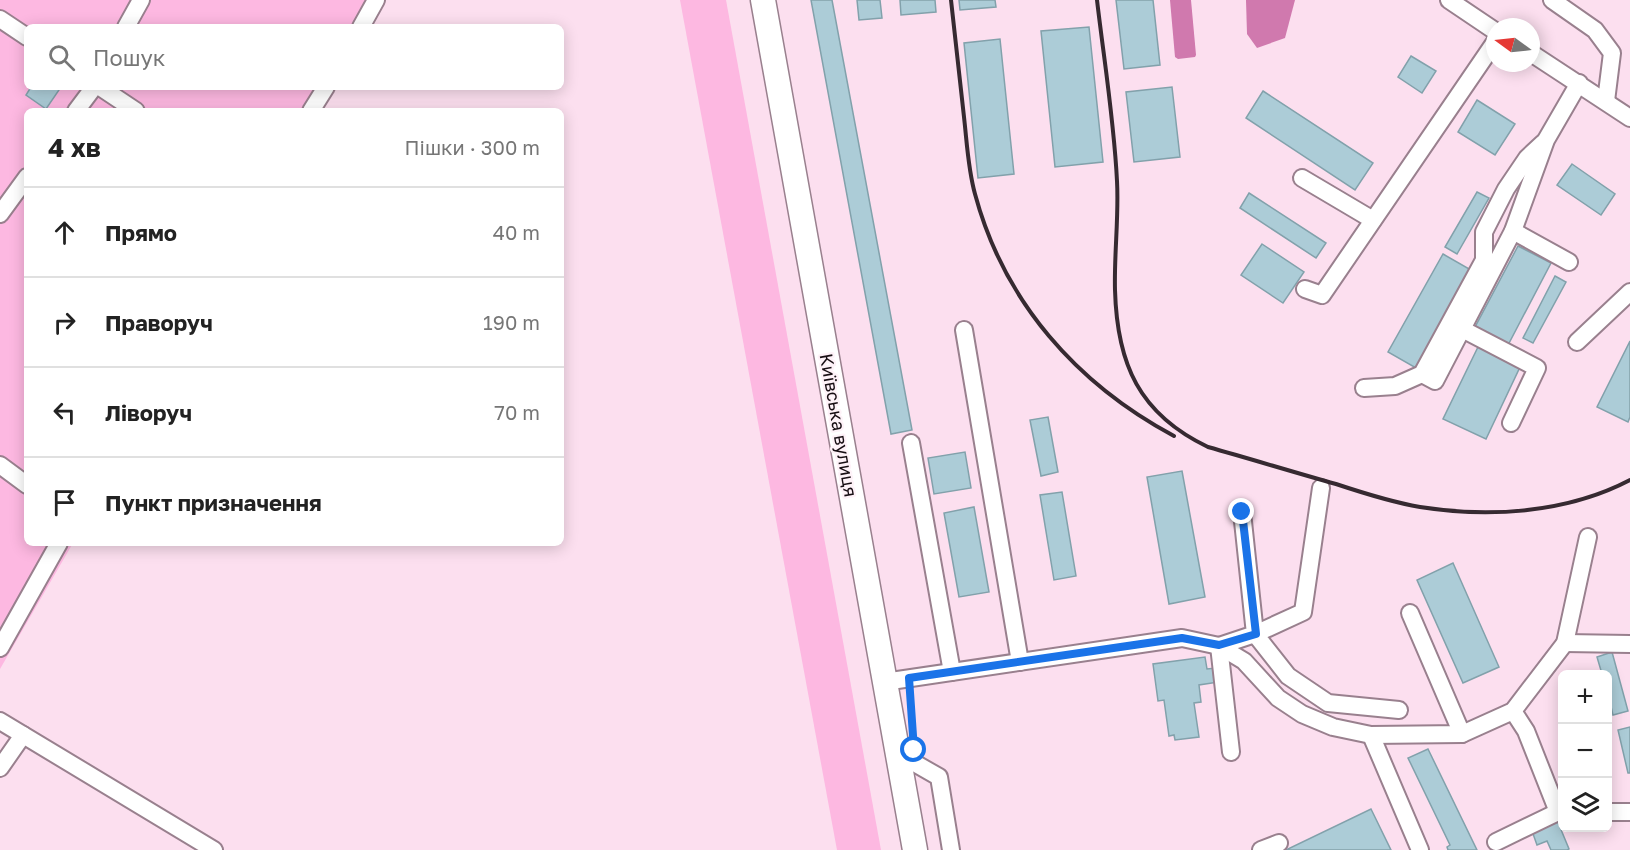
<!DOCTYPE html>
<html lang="uk">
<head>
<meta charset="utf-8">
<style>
  :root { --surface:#fff; --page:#f6f6f6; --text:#222; --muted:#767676; --line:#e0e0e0 }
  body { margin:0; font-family:"Golos Text",sans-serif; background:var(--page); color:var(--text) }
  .controls { position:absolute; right:18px; bottom:18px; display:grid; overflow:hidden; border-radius:9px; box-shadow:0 3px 15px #0003 }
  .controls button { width:54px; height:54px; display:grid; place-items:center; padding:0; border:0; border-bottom:2px solid var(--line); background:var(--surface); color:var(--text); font:30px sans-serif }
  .compass { position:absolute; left:1486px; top:18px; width:54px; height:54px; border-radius:50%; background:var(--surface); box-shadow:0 3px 15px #0003; rotate:285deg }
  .stop { position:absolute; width:18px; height:18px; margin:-14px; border:4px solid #1a73e8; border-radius:50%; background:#fff }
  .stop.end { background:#1a73e8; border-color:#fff; box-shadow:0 2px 6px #0008 }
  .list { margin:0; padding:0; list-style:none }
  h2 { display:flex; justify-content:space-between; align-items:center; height:78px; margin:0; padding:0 24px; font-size:26px }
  h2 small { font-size:20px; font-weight:400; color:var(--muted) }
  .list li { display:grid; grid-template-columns:39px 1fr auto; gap:18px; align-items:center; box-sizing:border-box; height:90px; padding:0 24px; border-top:2px solid var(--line) }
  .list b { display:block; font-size:22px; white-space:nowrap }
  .list em { font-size:20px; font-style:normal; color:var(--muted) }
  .icon { flex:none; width:33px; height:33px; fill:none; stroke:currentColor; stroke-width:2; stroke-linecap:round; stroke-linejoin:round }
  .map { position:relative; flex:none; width:1630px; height:850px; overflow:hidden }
  .search { position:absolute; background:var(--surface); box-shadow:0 3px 15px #0003; left:24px; top:24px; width:540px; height:66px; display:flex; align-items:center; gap:15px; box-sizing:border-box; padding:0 21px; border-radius:9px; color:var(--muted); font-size:22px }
  .panel { position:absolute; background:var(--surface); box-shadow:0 3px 15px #0003; left:24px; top:108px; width:540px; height:438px; border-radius:9px }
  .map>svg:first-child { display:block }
  .green { fill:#fdb8e1 }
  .water { fill:#d079ae }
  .building { fill:#acccd7; stroke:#82a1ab; stroke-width:1.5 }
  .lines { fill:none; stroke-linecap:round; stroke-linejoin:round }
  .minor-casing { stroke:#99808e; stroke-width:20 }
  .highway-casing { stroke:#99808e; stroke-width:27 }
  .path { stroke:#83717b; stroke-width:2; stroke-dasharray:4.5 4.5; stroke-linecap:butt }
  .minor { stroke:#fff; stroke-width:16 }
  .highway { stroke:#fff; stroke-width:24 }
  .rail { stroke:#362a31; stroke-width:4 }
  .route { stroke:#1a73e8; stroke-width:8 }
  .labels { text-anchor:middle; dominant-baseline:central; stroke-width:4.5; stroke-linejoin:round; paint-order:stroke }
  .street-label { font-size:18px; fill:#170e13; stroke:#fef2f8 }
</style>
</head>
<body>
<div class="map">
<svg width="1630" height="850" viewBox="0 0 1630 850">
  <rect width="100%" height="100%" fill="#fcdfef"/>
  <g class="green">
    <path d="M0 0H382L368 27H27V87H334L320 111H27V543H73L0 669Z"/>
    <path d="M680 0H726L881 850H837Z"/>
  </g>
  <g class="water">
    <path d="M1170 0H1191L1196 55 1195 57 1178 59 1175 57Z"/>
    <path d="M1246 0H1295L1285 38 1257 48 1247 34Z"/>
  </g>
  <g class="building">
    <path d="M811 0H832L912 430 891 434Z"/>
    <path d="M857 0H880L882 18 859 20Z"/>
    <path d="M900 0H935L936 12 901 15Z"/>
    <path d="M959 0H995L996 7 960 10Z"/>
    <path d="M1116 0H1153L1160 65 1124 69Z"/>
    <path d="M1089 27 1103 162 1055 167 1041 31Z"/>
    <path d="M1000 39 1014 174 978 178 964 43Z"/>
    <path d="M1411 56 1436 71 1422 93 1398 77Z"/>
    <path d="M31 87H61L46 109 26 95Z"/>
    <path d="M1172 87 1180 157 1134 162 1126 92Z"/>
    <path d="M1263 91 1373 163 1355 190 1246 118Z"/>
    <path d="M1477 100 1515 124 1495 155 1458 132Z"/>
    <path d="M1572 164 1615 194 1601 215 1557 185Z"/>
    <path d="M1477 192 1489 198 1457 254 1445 247Z"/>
    <path d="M1249 193 1326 243 1316 258 1240 208Z"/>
    <path d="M1262 244 1304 272 1283 303 1241 275Z"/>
    <path d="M1518 246 1551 263 1507 347 1474 329Z"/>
    <path d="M1443 254 1471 270 1416 368 1388 352Z"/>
    <path d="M1555 276 1566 282 1533 343 1523 338Z"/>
    <path d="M1630 341V417L1628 422 1597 407Z"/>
    <path d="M1478 347 1520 367 1486 439 1443 419Z"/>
    <path d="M1048 417 1058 472 1041 476 1030 420Z"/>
    <path d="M965 452 971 488 934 494 928 458Z"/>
    <path d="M1182 471 1205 597 1169 604 1147 477Z"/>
    <path d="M1062 492 1076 576 1054 580 1040 495Z"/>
    <path d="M974 507 989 592 959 597 944 513Z"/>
    <path d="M1453 563 1499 667 1463 683 1417 580Z"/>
    <path d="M1612 652 1628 711 1613 715 1608 694V674H1602L1597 657Z"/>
    <path d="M1205 657 1207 669 1216 668 1219 682 1199 685 1201 702 1194 703 1199 737 1175 740 1174 735 1169 736 1164 700 1158 701 1153 664Z"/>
    <path d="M1630 727V773H1628L1618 730Z"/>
    <path d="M1428 749 1477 850H1448L1447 847 1450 845 1408 758Z"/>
    <path d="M1371 809 1391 850H1286Z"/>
    <path d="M1557 820 1569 849 1567 850H1551L1547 841 1537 845 1532 831Z"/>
  </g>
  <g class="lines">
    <g class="minor-casing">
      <g id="minor">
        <path d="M1449 0 1495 31"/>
        <path d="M1552 0 1595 30 1612 53 1606 101"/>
        <path d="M0 19 27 37"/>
        <path d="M126 27 141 0"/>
        <path d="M361 27 376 0"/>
        <path d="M1531 53 1630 118"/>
        <path d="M100 87 136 111"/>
        <path d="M76 111 94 87"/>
        <path d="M311 111 326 87"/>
        <path d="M1302 178 1373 220"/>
        <path d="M0 214 27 177"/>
        <path d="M1513 231 1569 262"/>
        <path d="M1305 289 1322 295 1495 42"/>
        <path d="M1462 329 1537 368 1511 423"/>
        <path d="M964 330 1020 662"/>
        <path d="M1577 342 1630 292"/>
        <path d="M1422 374 1435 381 1513 231 1546 140 1579 83"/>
        <path d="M1364 388 1395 386 1422 374 1484 260V232L1506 189 1527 158 1543 143"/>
        <path d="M911 443 952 672"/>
        <path d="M0 465 27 485"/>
        <path d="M1321 488 1303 612 1255 634 1288 676 1328 703 1399 710"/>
        <path d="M1410 613 1462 734"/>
        <path d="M1565 643 1630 644"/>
        <path d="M0 648 59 543"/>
        <path d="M884 682 1182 638 1219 646 1244 661 1278 698 1302 714 1333 727 1371 735 1462 734 1513 711 1565 643 1588 537"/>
        <path d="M0 721 214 850"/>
        <path d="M1371 735 1420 850"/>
        <path d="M1231 752 1219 646 1255 634 1242 512"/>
        <path d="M897 753 939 777 951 850"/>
        <path d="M0 768 23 735"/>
        <path d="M1608 812H1630"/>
        <path d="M1496 842 1558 812 1526 731 1513 711"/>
        <path d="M1261 850 1279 843"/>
      </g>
    </g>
    <g class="highway-casing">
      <path id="highway" d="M763 0 915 850"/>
    </g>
    <path class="path" d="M910 693 912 723"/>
    <use href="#minor" class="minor"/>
    <use href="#highway" class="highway"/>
    <g class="rail">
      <path d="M951 0C955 39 960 78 964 117 967 143 968 169 975 194 1004 302 1077 384 1174 436"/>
      <path d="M1097 0C1104 60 1114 120 1117 181 1119 217 1114 253 1115 290 1117 364 1139 414 1208 447 1251 459 1293 472 1336 484 1363 493 1391 502 1420 507 1489 518 1567 513 1630 480"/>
    </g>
  </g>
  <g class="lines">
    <path class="route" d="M914 750 909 678 1182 638 1219 645 1256 634 1242 512"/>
  </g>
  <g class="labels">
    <g class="street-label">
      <text transform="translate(839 425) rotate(80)">Київська вулиця</text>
    </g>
  </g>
</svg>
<div class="controls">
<button>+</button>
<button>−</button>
<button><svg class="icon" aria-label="layers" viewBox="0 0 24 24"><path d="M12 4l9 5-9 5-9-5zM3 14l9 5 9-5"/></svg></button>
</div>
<svg class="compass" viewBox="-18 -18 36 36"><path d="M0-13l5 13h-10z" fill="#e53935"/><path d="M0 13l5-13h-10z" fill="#767676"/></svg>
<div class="stop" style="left:914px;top:750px"></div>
<div class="stop end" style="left:1242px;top:512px"></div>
<div class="search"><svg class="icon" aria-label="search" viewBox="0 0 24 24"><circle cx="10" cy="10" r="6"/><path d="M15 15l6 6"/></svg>Пошук</div>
<section class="panel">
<h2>4 хв<small>Пішки · 300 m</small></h2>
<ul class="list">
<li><svg class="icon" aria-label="ahead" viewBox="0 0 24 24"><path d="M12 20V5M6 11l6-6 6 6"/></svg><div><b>Прямо</b></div><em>40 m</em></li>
<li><svg class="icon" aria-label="right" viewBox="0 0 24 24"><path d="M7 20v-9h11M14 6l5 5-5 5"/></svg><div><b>Праворуч</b></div><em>190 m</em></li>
<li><svg class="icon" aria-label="left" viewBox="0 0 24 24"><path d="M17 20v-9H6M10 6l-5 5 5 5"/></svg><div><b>Ліворуч</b></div><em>70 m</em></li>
<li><svg class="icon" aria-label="arrive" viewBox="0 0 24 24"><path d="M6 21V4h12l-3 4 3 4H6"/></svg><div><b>Пункт призначення</b></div></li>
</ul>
</section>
</div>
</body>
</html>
